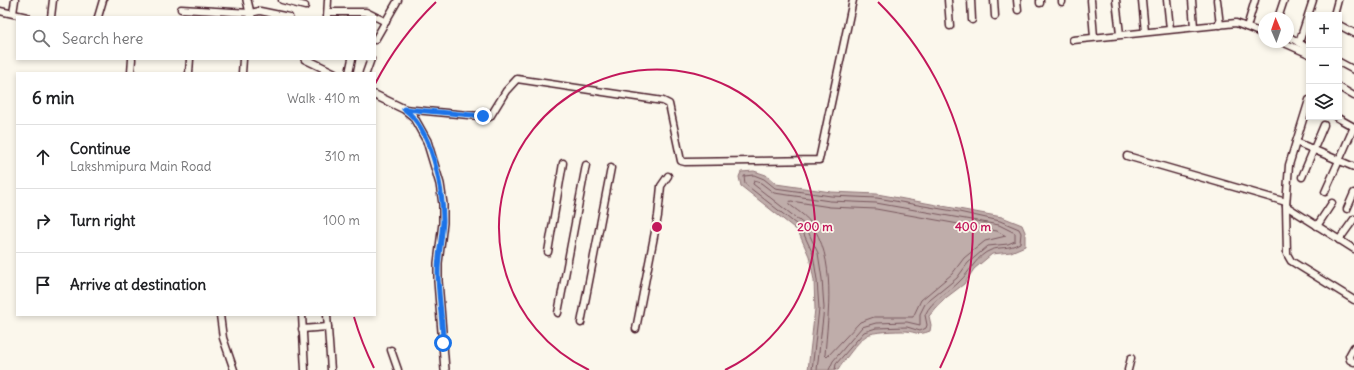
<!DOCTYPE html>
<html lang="en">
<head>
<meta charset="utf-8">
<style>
  :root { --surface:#fff; --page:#f2f2f2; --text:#202124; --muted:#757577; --line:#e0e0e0 }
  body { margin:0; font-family:Delius,sans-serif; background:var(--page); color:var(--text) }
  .controls { position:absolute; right:12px; top:12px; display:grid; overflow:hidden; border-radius:0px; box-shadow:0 2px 6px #0003 }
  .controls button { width:36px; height:36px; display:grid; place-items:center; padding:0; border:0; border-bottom:1px solid var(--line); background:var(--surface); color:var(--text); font:20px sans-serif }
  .compass { position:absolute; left:1258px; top:12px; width:36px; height:36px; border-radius:50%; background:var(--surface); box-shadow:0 2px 6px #0003; rotate:358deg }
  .stop { position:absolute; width:12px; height:12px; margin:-9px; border:3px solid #1a73e8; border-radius:50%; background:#fff }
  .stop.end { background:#1a73e8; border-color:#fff; box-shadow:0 1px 4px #0008 }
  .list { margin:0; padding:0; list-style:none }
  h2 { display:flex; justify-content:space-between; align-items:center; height:52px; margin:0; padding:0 16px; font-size:17px }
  h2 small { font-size:13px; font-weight:400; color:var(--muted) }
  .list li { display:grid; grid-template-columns:26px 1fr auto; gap:12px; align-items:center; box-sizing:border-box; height:64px; padding:0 16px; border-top:1px solid var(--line) }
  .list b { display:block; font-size:15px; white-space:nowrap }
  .list p { margin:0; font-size:13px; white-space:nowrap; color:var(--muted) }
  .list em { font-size:13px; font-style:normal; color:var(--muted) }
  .icon { flex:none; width:22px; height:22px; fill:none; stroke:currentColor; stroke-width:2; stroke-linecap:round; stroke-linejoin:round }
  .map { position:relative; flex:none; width:1354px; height:370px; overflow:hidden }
  .search { position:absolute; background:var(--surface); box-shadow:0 2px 6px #0003; left:16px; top:16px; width:360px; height:44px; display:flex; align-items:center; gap:10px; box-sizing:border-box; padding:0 14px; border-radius:0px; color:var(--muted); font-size:15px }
  .panel { position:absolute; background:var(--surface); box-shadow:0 2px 6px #0003; left:16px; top:72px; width:360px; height:244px; border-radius:0px }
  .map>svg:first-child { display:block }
  .water { fill:#bfadaa; stroke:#907477 }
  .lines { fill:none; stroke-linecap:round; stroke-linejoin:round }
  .shore { stroke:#79585e; stroke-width:1 }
  .minor-casing { stroke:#4a1f2b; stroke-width:9 }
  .major-casing { stroke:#4a1f2b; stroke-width:10 }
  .minor { stroke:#fbf7ec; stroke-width:6 }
  .major { stroke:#fbf7ec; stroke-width:7 }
  .route { stroke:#1a73e8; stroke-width:5 }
  .ring { fill:none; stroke:#c2185b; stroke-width:2 }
  .centre { fill:#c2185b; stroke:#fbf7ec; stroke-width:2 }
  .ring-label { font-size:12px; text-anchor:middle; font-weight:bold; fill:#c2185b; stroke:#fbf7ec; stroke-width:3.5; stroke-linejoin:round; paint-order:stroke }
</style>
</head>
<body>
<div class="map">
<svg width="1354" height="370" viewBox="0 0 1354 370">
  <rect width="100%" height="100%" fill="#fbf7ec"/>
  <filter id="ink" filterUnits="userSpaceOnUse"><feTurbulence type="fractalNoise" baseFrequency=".025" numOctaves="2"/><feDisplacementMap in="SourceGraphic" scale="8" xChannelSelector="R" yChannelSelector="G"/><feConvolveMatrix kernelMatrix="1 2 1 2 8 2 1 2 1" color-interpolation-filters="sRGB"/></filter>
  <g filter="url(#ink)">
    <path class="water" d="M754 171 766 175 776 184 831 192 877 194 1002 217 1022 225 1025 232V246L1011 252 992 254 974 269 964 284 943 300 929 316 931 325 930 331C917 336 917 332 906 331 897 331 872 331 866 336 858 341 843 362 838 370H808L815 309 814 280 809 256 798 231 741 186 739 177 741 172Z"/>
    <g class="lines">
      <g class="shore">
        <path d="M791 201 830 207 876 209 997 231 1006 236 985 241 964 258 952 274 921 300 913 317H874L860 322 827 357 825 355C828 313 837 259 810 222 805 215 796 210 789 204Z"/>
        <path d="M812 370 819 309 817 280 813 254 801 228 745 184 744 176 754 175 764 179 775 188 831 196 877 198 959 212 1000 221 1019 229 1021 233 1020 243C1007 250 1001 246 991 250 977 255 970 272 960 281 949 293 932 299 925 315L927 325 926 328 920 331 907 327 876 328 864 332 836 364 835 370"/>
        <path d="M817 370 824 308 822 279 818 253 805 225 753 184 754 181 761 183 774 193 830 201 876 203 999 225 1015 233V241L1008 244 988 246 968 263 957 278 925 304 920 314V325L907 322 876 323 862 327 833 361 829 370"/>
      </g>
      <g class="minor-casing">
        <g id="minor">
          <path d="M282 0 305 6"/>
          <path d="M948 0 950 26"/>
          <path d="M971 0 972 20"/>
          <path d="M994 0 995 16"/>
          <path d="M1017 0 1018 10"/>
          <path d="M1040 0V3"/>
          <path d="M1062 0V2"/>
          <path d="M1091 0 1094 37"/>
          <path d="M1116 0 1120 34"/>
          <path d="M1142 0 1145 32"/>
          <path d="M1167 0 1170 29"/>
          <path d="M1192 0 1194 27"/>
          <path d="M1217 0 1220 25"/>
          <path d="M181 9 250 13 260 11 289 17"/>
          <path d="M0 11 27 17"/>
          <path d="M328 12H366L386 22"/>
          <path d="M13 13 15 0"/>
          <path d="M1334 15 1338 0"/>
          <path d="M51 17 53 0"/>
          <path d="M98 17 103 0"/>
          <path d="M327 17 328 0"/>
          <path d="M1278 18 1284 0"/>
          <path d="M1339 25 1354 33"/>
          <path d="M1247 27 1255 0"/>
          <path d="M1288 36 1309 49"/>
          <path d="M375 40 398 0"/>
          <path d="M1073 40 1236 23 1264 34"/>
          <path d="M1282 42 1309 54"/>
          <path d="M1299 43 1313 0"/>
          <path d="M1339 62 1354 70"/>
          <path d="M131 73 132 59"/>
          <path d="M189 73 190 59"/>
          <path d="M242 73 243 59"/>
          <path d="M349 73 352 59"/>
          <path d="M366 73 371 59"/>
          <path d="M1339 87 1354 96"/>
          <path d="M1309 100 1289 165 1286 206 1287 254 1291 261 1354 300"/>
          <path d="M404 109 490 117 506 91 517 79 663 101 669 104 681 161 685 162 819 160 853 0"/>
          <path d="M1336 117 1354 127"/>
          <path d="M1296 142 1354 167"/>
          <path d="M1127 156 1286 202"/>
          <path d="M1302 177 1324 125"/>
          <path d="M1325 192 1354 127"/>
          <path d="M1286 206 1354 249"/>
          <path d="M1347 209 1354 193"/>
          <path d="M1317 226 1332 203"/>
          <path d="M1339 240 1354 219"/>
          <path d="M548 252 563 163"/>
          <path d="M558 313 586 165"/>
          <path d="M220 315 223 338 234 370"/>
          <path d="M302 315 305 370"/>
          <path d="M327 315 331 370"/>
          <path d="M581 323 611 168"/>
          <path d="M302 329 328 327"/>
          <path d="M636 329 658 216 661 186 668 176"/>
          <path d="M1354 347 1349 356 1350 360 1354 362"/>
          <path d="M391 350 398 370"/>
          <path d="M1128 370 1131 358"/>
        </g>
      </g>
      <g class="major-casing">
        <g id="major">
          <path d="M247 0 251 17"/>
          <path d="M305 59 334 73"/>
          <path d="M375 95 404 109 413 116 427 141 440 184 443 204V223L438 263V281L445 370"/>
        </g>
      </g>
      <use href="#minor" class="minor"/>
      <use href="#major" class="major"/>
    </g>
  </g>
  <g class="lines" filter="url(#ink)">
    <path class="route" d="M443 343C443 320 438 296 438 273 438 256 442 238 443 221 443 188 432 129 404 109L483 116"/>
  </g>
  <g class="ring">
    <path d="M589 370A158 158 0 1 1 725 370"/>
    <path d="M374 368A316 316 0 0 1 354 317M375 84A316 316 0 0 1 436 2M878 2A316 316 0 0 1 940 368"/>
  </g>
  <circle cx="657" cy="227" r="6" class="centre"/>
  <g class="ring-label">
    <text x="815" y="231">200 m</text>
    <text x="973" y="231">400 m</text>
  </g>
</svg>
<div class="controls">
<button>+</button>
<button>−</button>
<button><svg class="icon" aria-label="layers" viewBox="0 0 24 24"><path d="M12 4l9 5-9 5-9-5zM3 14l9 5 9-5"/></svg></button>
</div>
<svg class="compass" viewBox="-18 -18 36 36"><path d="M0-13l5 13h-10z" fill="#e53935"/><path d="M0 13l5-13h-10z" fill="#757577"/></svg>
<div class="stop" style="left:443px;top:343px"></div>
<div class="stop end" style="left:483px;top:116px"></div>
<div class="search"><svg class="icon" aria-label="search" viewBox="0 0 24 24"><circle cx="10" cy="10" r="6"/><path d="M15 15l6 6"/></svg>Search here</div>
<section class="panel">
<h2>6 min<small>Walk · 410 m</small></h2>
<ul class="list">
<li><svg class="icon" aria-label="ahead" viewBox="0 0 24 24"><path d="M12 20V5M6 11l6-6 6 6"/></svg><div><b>Continue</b><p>Lakshmipura Main Road</p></div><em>310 m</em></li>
<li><svg class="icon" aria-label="right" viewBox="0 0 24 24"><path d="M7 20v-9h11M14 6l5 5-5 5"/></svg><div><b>Turn right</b></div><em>100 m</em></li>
<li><svg class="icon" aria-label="arrive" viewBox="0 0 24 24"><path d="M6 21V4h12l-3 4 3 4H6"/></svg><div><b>Arrive at destination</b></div></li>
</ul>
</section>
</div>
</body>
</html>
